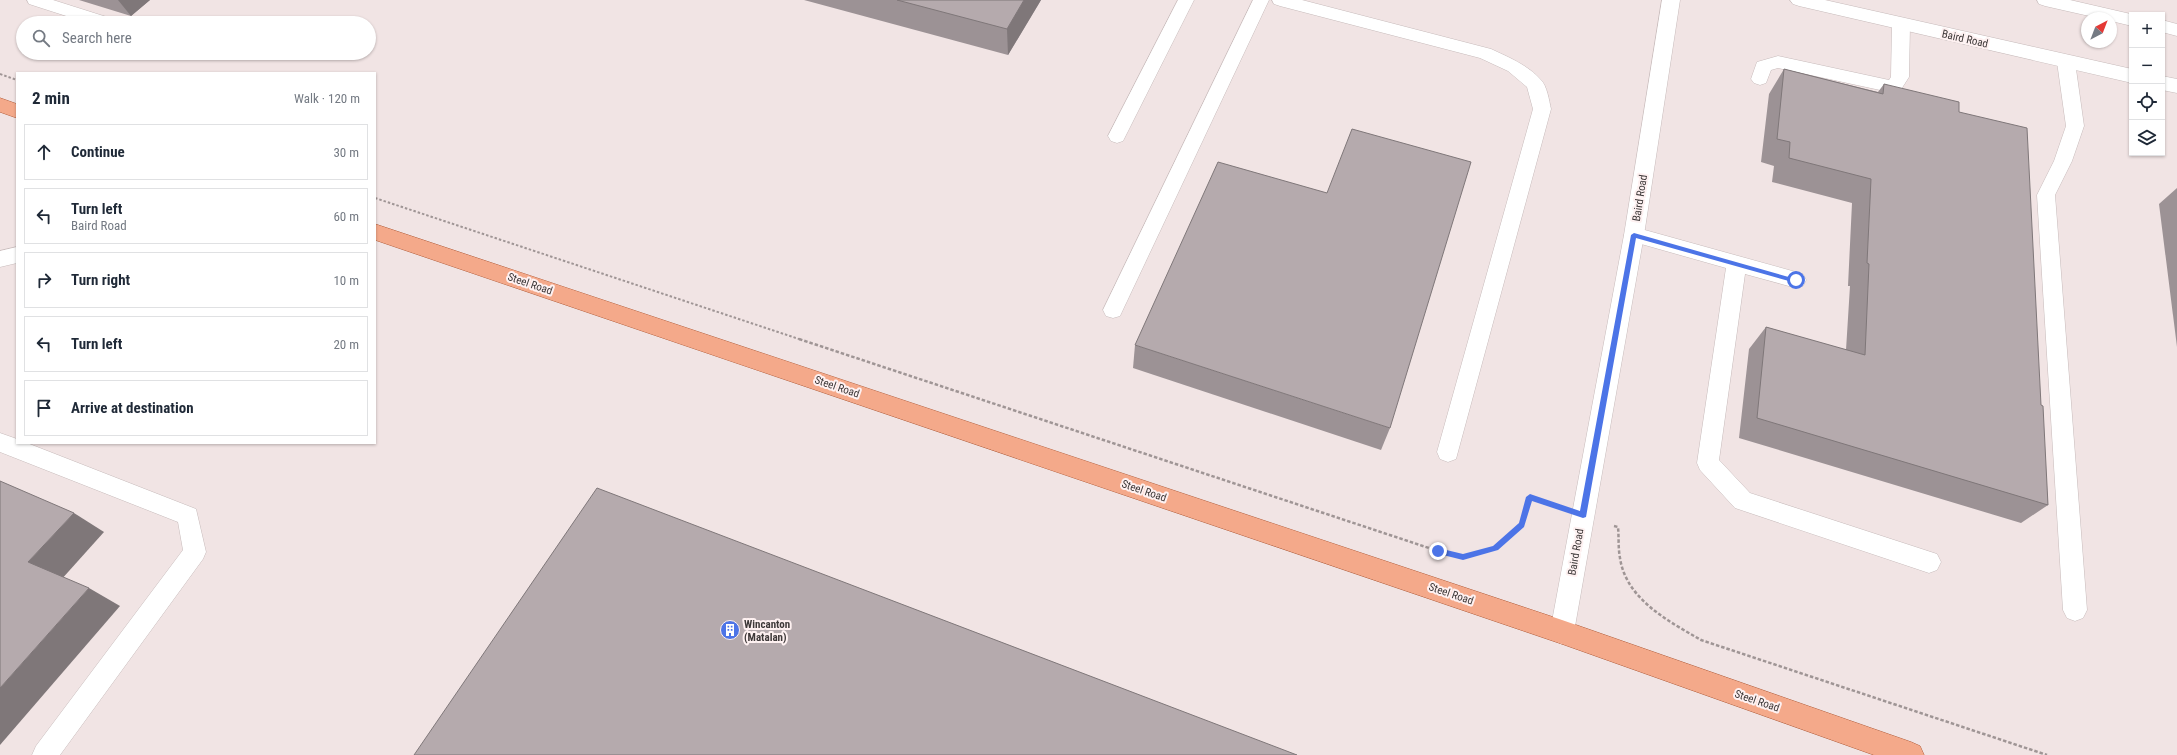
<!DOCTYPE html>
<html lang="en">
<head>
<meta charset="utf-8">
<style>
  :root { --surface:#fff; --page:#f6f6f7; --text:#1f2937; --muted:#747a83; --line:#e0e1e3 }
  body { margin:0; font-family:"Roboto Condensed",sans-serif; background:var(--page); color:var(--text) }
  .controls { position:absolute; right:12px; top:12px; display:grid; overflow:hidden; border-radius:0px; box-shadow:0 1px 3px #0004 }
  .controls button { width:36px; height:36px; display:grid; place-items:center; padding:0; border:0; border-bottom:1px solid var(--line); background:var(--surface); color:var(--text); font:20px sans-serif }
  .compass { position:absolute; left:2081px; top:12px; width:36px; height:36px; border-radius:50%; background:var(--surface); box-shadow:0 1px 3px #0004; rotate:42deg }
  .stop { position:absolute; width:12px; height:12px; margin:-9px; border:3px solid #4c74e7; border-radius:50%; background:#fff }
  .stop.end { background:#4c74e7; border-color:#fff; box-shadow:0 1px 4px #0008 }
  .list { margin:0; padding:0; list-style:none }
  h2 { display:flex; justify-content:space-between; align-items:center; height:52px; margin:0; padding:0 16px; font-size:17px }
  h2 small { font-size:13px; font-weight:400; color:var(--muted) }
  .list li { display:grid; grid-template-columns:26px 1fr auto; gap:12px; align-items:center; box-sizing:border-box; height:56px; margin:0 8px 8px; padding:0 8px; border:1px solid var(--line); border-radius:0px }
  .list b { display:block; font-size:15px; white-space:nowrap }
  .list p { margin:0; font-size:13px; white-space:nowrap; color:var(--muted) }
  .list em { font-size:13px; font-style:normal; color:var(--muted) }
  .icon { flex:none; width:22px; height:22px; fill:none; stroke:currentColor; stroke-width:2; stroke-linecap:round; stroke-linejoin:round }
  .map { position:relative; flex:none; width:2177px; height:755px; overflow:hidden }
  .search { position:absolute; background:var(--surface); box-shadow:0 1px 3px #0004; left:16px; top:16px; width:360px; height:44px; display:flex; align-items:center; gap:10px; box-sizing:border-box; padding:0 14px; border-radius:22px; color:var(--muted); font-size:15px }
  .panel { position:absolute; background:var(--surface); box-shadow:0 1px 3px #0004; left:16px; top:72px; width:360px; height:372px; border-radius:0px }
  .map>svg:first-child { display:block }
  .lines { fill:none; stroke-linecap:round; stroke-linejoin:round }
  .service-casing { stroke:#c7bbbb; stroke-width:1 }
  .minor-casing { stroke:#c7bbbb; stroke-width:1 }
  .primary-casing { stroke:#b05d3b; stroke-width:1 }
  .path-far1 { stroke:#9f9595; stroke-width:2; stroke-dasharray:2.5 2; stroke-linecap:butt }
  .path { stroke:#9f9595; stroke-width:2.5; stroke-dasharray:3.5 2; stroke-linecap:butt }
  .service { fill:#fff; fill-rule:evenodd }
  .minor { fill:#fff; fill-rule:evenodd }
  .primary { fill:#f4a98a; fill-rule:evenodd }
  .wall { fill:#9c9295 }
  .shaded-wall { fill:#7f7779 }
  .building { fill:#b5aaad; stroke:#7f7779 }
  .route { fill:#4c74e7 }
  .labels { text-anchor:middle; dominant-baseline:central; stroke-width:4; stroke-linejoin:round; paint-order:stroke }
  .street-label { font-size:11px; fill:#3e3939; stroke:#fef1f1 }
  .poi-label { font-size:11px; font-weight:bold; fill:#3e3939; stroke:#fef1f1; text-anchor:start }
</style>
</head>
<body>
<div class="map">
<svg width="2177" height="755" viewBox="0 0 2177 755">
  <rect width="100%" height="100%" fill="#f1e4e4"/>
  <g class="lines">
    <g class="service-casing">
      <g id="service">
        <path d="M27 0H53L113 19 116 23H88L29 4Z"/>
        <path d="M1178 0H1194L1123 141 1117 143 1111 141 1108 136Z"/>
        <path d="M1253 0H1269L1120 316 1113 318 1106 316 1103 310Z"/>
        <path d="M1272 0H1302L1491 49C1508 57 1528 65 1541 80 1547 86 1549 100 1551 109L1456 459 1448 462 1440 459 1437 452 1533 109 1527 87 1508 71 1480 58 1280 6 1274 4Z"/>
        <path d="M2037 0H2070L2135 15H2132V26L2111 21V18H2098L2045 6 2039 4Z"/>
        <path d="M1901 18 1907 20 1910 24 1909 77 1900 91 1894 93 1778 68 1771 70 1766 83 1760 85 1754 83 1751 79 1757 62 1778 56 1889 80 1891 77 1892 24 1895 20Z"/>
        <path d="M2162 20 2177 24V36L2162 32Z"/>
        <path d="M2066 56 2072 58 2075 62 2084 126 2072 161 2055 195 2087 610 2083 618 2075 621 2067 618 2063 610 2037 195 2054 161 2066 126 2057 62 2060 58Z"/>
        <path d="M1634 227 1803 274 1806 280 1803 286 1796 288 1745 274 1719 460 1750 493 1937 554 1941 562 1937 570 1929 573 1735 508 1700 470 1697 463 1726 268 1627 240 1624 235 1627 230Z"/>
        <path d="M17 247V263L0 267V251Z"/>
        <path d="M0 433 17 439V443H27L196 509 206 552 203 559 60 755H32L36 746 183 550 178 522 0 452Z"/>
      </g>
    </g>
    <g class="minor-casing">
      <g id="minor">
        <path d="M1662 0H1680L1644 235 1574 632 1571 640 1562 644 1553 640 1550 632 1624 235Z"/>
        <path d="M1790 0H1825L2132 69V83L1799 6 1793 4Z"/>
        <path d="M2162 76 2177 79V93L2162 90Z"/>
      </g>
    </g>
    <g class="primary-casing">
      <g id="primary">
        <path d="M0 98 17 104V118L0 112Z"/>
        <path d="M375 224 1562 620 1911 742 1920 746 1924 755H1874L1562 644 375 240Z"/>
      </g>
    </g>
    <g class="path-far1">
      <path d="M0 74 17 80"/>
      <path d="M375 198 802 340"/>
    </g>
    <g class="path">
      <path d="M799 339 1438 551 1463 557 1495 548 1522 524 1530 497 1554 505"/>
      <path d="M1614 526 1618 527C1619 537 1618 548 1620 558 1626 599 1668 621 1701 640L2047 755"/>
    </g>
    <use href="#service" class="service"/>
    <use href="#minor" class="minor"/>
    <use href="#primary" class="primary"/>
  </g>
  <g class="wall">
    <path d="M79 0H150L131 16Z"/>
    <path d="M804 0H1041L1008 55Z"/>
    <path d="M1784 69 1878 92 1884 84 1959 112 2041 405 2048 505 2021 523 1739 438 1749 349 1766 327 1846 350 1850 286H1848L1852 203 1772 182 1774 166 1761 162 1769 94Z"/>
    <path d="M2177 188V347L2159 204Z"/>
    <path d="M1135 345 1390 428 1381 450 1133 368Z"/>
  </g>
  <g class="shaded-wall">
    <path d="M118 0H150L131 16Z"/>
    <path d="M1024 0H1041L1008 55 1007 29Z"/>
    <path d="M74 513 104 532 60 581 28 562Z"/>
    <path d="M89 588 120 606 0 745V688Z"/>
  </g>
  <g class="building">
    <path d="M897 0H1024L1007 29Z"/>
    <path d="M1784 69 1883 94 1884 84 1959 102V112L2027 128 2041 405 2043 406 2048 505 1757 418 1766 327 1865 355 1869 264 1867 263 1871 179 1789 158 1790 142 1777 139Z"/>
    <path d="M1352 129 1471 162 1390 428 1135 345 1218 162 1327 193Z"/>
    <path d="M0 481 74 513 28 562 89 588 0 688Z"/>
    <path d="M597 488 1297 755H414Z"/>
  </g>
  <path class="route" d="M1634 233 1799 280 1796 283 1636 238 1586 517 1583 518 1532 501 1524 527 1498 550 1463 560 1435 553 1434 551 1438 548 1463 554 1493 546 1519 523 1526 497 1530 494 1580 511 1631 235Z"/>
  <defs>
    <g id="building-disc" transform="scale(1)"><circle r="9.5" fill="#4c74e7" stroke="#fef1f1"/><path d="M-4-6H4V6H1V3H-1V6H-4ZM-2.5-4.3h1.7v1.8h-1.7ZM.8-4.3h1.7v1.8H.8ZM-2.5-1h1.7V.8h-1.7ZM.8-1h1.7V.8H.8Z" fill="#fff"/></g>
  </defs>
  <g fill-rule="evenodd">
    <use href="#building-disc" x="730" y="630"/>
  </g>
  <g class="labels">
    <g class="street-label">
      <text transform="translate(1965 39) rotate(13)">Baird Road</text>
      <text transform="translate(1640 198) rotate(-81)">Baird Road</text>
      <text transform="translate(530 284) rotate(19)">Steel Road</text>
      <text transform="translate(837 387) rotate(19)">Steel Road</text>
      <text transform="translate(1144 491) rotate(19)">Steel Road</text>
      <text transform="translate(1576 552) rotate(-80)">Baird Road</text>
      <text transform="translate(1451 594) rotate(19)">Steel Road</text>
      <text transform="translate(1757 701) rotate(19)">Steel Road</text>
    </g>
    <g class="poi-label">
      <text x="744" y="624">Wincanton<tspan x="744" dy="13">(Matalan)</tspan></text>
    </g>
  </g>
</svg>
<div class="controls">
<button>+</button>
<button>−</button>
<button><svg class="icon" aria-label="locate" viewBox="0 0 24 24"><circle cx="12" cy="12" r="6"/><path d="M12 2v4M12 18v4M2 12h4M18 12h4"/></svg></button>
<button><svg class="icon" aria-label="layers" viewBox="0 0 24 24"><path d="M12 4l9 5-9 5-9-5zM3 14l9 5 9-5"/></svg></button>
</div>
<svg class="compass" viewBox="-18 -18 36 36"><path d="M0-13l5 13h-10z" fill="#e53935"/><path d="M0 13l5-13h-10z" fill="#747a83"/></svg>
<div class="stop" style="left:1796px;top:280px"></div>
<div class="stop end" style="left:1438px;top:551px"></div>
<div class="search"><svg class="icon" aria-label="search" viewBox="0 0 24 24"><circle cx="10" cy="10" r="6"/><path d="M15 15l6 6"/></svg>Search here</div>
<section class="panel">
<h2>2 min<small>Walk · 120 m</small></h2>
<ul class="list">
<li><svg class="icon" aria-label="ahead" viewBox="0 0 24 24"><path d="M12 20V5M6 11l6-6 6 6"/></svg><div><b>Continue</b></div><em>30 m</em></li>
<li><svg class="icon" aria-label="left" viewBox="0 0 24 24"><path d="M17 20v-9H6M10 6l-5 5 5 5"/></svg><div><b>Turn left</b><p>Baird Road</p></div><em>60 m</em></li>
<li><svg class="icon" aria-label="right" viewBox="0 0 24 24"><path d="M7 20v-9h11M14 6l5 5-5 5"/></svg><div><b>Turn right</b></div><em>10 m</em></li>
<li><svg class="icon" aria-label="left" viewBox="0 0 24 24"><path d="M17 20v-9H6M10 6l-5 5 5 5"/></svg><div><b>Turn left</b></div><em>20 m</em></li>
<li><svg class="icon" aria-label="arrive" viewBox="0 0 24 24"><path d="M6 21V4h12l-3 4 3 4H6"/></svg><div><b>Arrive at destination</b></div></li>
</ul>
</section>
</div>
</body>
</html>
